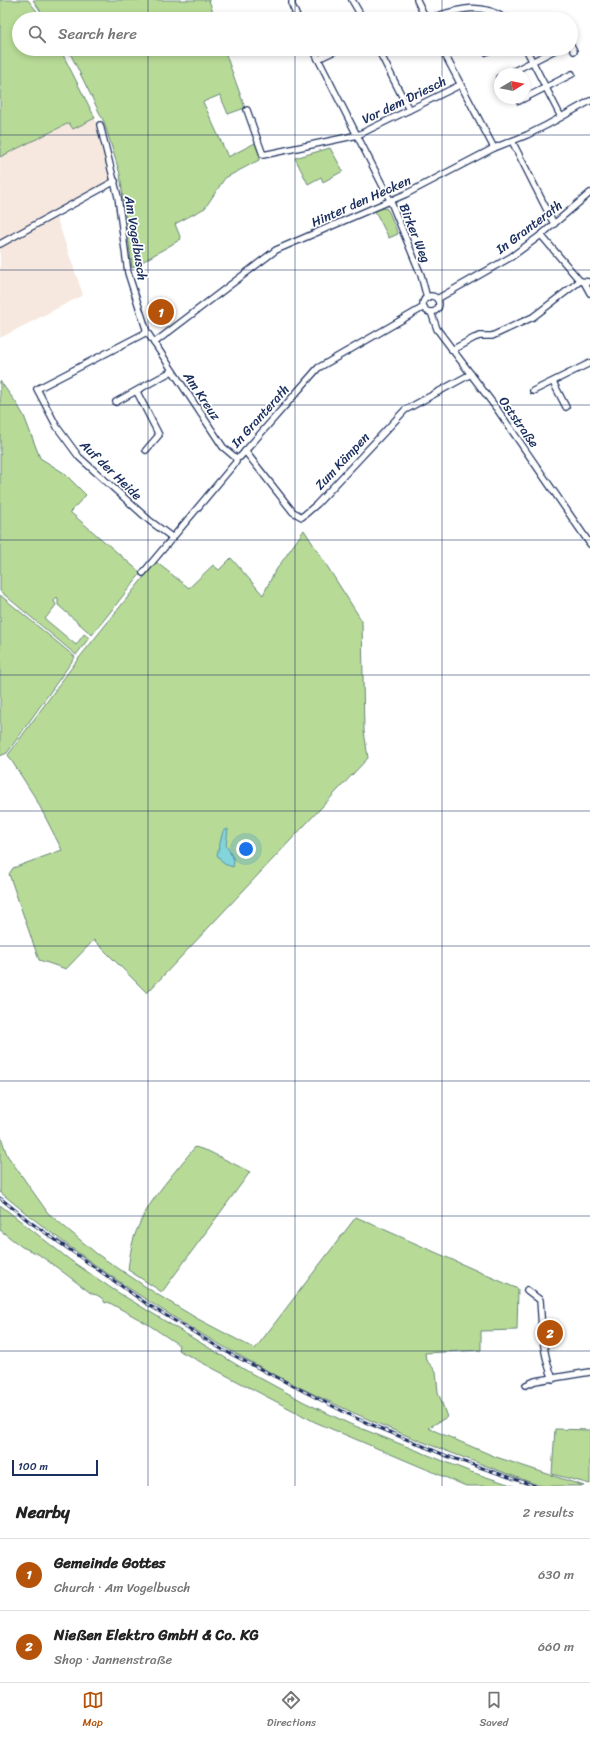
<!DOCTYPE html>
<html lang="en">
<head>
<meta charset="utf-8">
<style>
  :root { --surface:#fff; --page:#f6f6f6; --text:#222; --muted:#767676; --line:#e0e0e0; --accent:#b45309 }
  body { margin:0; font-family:Sriracha,sans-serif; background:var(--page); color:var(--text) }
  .compass { position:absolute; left:494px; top:68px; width:36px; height:36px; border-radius:50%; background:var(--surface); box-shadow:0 2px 6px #0003; rotate:80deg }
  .scale { position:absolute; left:12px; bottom:10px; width:86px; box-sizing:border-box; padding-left:4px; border:2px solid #1b2f5e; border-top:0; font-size:11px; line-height:14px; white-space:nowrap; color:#1b2f5e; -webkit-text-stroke:3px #fff; paint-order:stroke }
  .you { position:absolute; left:246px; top:849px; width:14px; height:14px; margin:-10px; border:3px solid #fff; border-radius:50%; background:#1a73e8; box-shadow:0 0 0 6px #1a73e833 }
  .badge { display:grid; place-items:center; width:26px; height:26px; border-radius:50%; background:var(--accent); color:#fff; font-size:13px; font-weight:700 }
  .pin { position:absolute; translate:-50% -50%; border:2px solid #fff; box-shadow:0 1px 4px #0006 }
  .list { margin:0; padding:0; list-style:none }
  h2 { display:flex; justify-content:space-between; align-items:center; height:52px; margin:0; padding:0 16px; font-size:17px }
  h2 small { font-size:13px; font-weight:400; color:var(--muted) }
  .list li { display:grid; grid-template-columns:26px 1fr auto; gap:12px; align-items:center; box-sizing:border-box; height:72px; padding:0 16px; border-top:1px solid var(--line) }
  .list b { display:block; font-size:15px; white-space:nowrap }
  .list p { margin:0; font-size:13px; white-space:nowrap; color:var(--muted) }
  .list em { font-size:13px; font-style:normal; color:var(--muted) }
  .icon { flex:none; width:22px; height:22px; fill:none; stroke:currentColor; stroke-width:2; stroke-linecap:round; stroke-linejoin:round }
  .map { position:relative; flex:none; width:590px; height:1486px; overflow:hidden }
  .search { position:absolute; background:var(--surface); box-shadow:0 2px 6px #0003; left:12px; right:12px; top:12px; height:44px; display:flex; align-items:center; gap:10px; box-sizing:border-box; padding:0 14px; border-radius:22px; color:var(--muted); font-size:15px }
  .sheet { height:196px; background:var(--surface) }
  nav { display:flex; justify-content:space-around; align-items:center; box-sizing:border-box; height:56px; border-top:1px solid var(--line); background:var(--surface); font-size:11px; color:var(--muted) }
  nav a { display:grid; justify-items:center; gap:2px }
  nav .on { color:var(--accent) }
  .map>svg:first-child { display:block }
  .built { fill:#f6e8de }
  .green { fill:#b7db96; stroke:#69857a }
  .water { fill:#84d5db; stroke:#5a93a9 }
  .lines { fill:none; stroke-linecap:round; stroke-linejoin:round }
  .minor-casing { stroke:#1b2f5e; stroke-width:8 }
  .minor { stroke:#fff; stroke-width:5.5 }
  .rail-casing { stroke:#1b2f5e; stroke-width:3 }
  .rail { stroke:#fff; stroke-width:1.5; stroke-dasharray:4.5; stroke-linecap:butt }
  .grid { fill:none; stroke:#1b2f5e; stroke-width:1; stroke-opacity:0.55 }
  .labels { text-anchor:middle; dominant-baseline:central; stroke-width:3.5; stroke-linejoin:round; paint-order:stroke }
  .street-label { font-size:13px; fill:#1b2f5e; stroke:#fff }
</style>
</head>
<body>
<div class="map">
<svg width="590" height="1486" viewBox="0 0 590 1486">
  <rect width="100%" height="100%" fill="#fff"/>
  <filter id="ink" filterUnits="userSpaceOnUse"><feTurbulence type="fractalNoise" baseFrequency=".025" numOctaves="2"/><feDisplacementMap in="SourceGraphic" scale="8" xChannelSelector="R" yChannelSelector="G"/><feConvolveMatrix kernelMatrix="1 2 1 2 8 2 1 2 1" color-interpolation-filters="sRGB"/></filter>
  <g filter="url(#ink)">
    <path class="built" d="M95 118 112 184 56 216 83 295 0 338V157L69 123 73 129Z"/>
    <g class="green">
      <path d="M0 0H28L43 19H19V49H60L95 118 73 129 69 123 0 157Z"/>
      <path d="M33 0H209L215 19H46Z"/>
      <path d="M68 49H224L245 108 228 114 220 95 203 102 228 157 257 142 261 154 259 160 225 178 205 208 175 224 181 239 132 268 120 174 104 122Z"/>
      <path d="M330 148 343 171 323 182 321 177 308 184 295 158Z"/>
      <path d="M383 208 387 209 389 212 398 234 389 238 375 211Z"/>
      <path d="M0 381 17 404 24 416 40 458 64 473 86 495 70 512 141 573 92 635 58 605V598L57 597 54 601 56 605 45 619 76 645 84 634 89 638 76 655 0 591Z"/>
      <path d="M304 530 362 621 364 731 368 758 147 993 94 940 66 969 39 960 9 874 13 868 62 850 36 799 8 755 75 663 156 562 189 588 213 565 219 570 231 558 263 595 274 573Z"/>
      <path d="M0 595 75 657 7 753 0 756Z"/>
      <path d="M0 1134 7 1155 48 1213 60 1223 97 1254 158 1295 198 1319 255 1349 356 1217 518 1289 517 1330 481 1331V1350L425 1353 426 1360 436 1371 438 1392 447 1417 428 1428 496 1457 584 1486C572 1486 557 1486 545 1486 535 1485 525 1480 516 1477 491 1468 466 1458 441 1449 282 1389 131 1301 0 1192Z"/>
      <path d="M195 1147 208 1151 250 1172 162 1292 128 1270C130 1254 132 1239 139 1225 151 1197 176 1171 195 1147Z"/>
      <path d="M0 1205 70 1260 114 1290 247 1371 304 1402 350 1424 471 1472 514 1486H466L315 1422 178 1350 179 1345 146 1323 108 1302 105 1303 103 1299 97 1295 92 1294 59 1269 38 1254 22 1247 0 1230Z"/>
      <path d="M555 1429 590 1430V1484L552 1474Z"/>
    </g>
    <path class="water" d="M228 829 226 845 234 860 233 867 224 864 217 855 223 831Z"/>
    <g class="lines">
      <g class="minor-casing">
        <g id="minor">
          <path d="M292 0V5L298 19"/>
          <path d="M352 0 363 19"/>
          <path d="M417 0 426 19"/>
          <path d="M427 19C454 11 480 0 505 19"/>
          <path d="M551 19 554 18"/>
          <path d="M571 45 574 51"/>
          <path d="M313 49 390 200 421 275 427 298"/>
          <path d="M378 49 409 110"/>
          <path d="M442 49 494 148"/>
          <path d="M526 49 561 117"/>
          <path d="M486 52 492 49"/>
          <path d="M318 59 339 49"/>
          <path d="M508 74 557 49"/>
          <path d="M499 78H500"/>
          <path d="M519 101 572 74"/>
          <path d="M247 110 263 155 358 135 460 85"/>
          <path d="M100 125 118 197 128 273 147 332 223 447 236 458"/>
          <path d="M512 141 554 224"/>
          <path d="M541 235 580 281"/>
          <path d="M0 244 115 181"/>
          <path d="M584 282 590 293"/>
          <circle cx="431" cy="304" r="8"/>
          <path d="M437 299 511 257 541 235 590 193"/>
          <path d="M431 312 437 329 497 409 590 544"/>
          <path d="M147 332 37 389 57 427 79 457 150 521 173 538"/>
          <path d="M154 343 276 250 406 194 494 148 527 135 547 125 590 101"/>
          <path d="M452 350 474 338 480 336H492L533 317 580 281 590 282"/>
          <path d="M553 382 566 407"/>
          <path d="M533 391 590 363"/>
          <path d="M137 392 159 435 146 450"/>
          <path d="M116 402 172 371"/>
          <path d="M245 451 293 512 302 517 317 504 405 410 471 374"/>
          <path d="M236 458 240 457 318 368 424 307"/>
          <path d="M143 573 236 462V458"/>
          <path d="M527 1290 540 1300C542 1327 542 1353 553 1379"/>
          <path d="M526 1385 535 1381 590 1372"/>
        </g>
      </g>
      <use href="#minor" class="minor"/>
      <g class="rail-casing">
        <path id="rail" d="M0 1198 30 1222 147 1304 223 1350 358 1419 447 1456 535 1486"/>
      </g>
      <use href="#rail" class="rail"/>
    </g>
  </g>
  <path class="grid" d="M148 0V19M295 0V19M442 0V19M148 49V1486M295 49V1486M442 49V1486M0 135H590M0 270H590M0 405H590M0 540H590M0 675H590M0 811H590M0 946H590M0 1081H590M0 1216H590M0 1351H590"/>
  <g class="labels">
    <g class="street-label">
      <text transform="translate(404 100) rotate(-26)">Vor dem Driesch</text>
      <text transform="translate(361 201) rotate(-24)">Hinter den Hecken</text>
      <text transform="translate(529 227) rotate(-37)">In Granterath</text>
      <text transform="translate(415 233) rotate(68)">Birker Weg</text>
      <text transform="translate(136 238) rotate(81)">Am Vogelbusch</text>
      <text transform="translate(202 396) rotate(56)">Am Kreuz</text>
      <text transform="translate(260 416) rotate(-48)">In Granterath</text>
      <text transform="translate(519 422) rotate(55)">Oststraße</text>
      <text transform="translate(342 461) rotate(-47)">Zum Kämpen</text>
      <text transform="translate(111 470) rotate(44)">Auf der Heide</text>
    </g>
  </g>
</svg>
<svg class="compass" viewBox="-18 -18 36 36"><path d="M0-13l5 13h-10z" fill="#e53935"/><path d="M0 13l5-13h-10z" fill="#767676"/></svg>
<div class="scale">100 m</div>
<div class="you"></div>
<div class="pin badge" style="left:161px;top:312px">1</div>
<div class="pin badge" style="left:550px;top:1333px">2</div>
<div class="search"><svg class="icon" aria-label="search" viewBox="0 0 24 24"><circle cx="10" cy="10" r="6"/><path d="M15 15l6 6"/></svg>Search here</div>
</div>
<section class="sheet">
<h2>Nearby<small>2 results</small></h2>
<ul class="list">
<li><span class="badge">1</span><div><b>Gemeinde Gottes</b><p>Church · Am Vogelbusch</p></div><em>630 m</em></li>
<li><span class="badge">2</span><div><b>Nießen Elektro GmbH &amp; Co. KG</b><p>Shop · Jannenstraße</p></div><em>660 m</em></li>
</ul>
</section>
<nav>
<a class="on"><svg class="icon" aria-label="map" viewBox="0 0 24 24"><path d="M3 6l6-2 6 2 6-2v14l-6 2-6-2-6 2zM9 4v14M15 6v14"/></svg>Map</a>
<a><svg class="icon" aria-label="directions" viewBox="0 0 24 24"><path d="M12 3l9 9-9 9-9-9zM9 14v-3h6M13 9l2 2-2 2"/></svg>Directions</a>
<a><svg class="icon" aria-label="saved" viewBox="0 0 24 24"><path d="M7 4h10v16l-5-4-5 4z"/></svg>Saved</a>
</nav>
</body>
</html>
